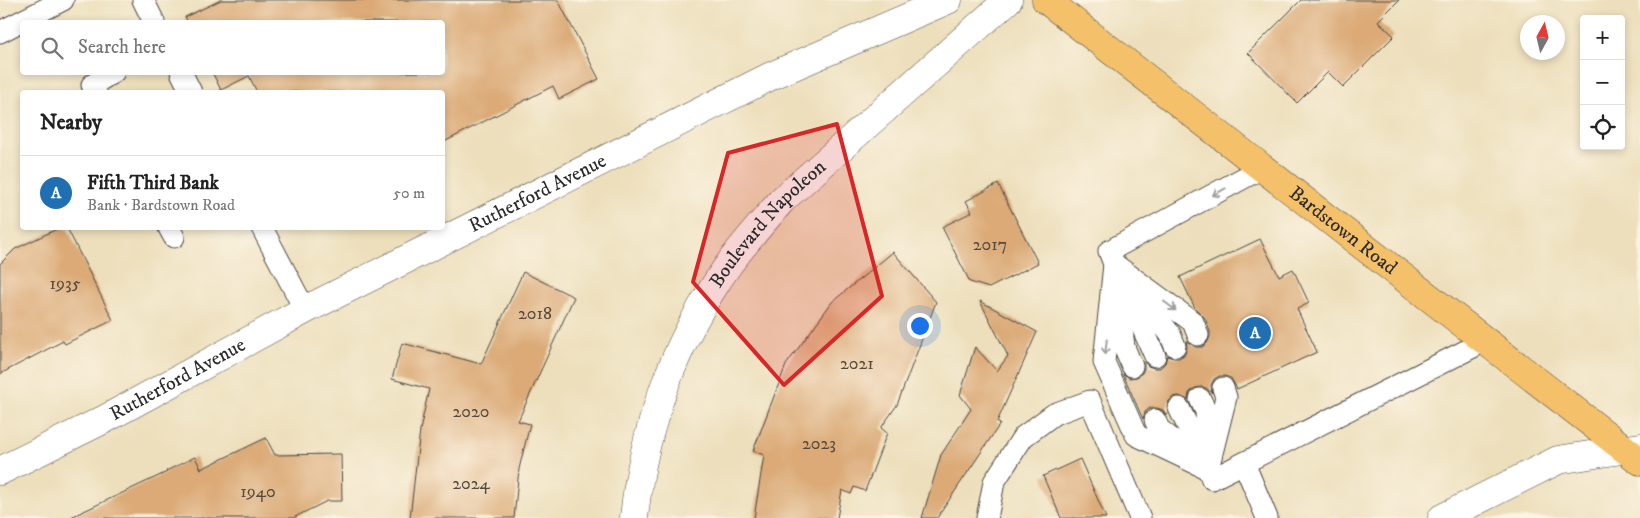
<!DOCTYPE html>
<html lang="en">
<head>
<meta charset="utf-8">
<style>
  :root { --surface:#fff; --page:#f2f2f2; --text:#222; --muted:#767676; --line:#e0e0e0; --accent:#1f6fb2 }
  body { margin:0; font-family:"IM FELL DW Pica",serif; background:var(--page); color:var(--text) }
  .controls { position:absolute; right:15px; top:15px; display:grid; overflow:hidden; border-radius:5px; box-shadow:0 2px 8px #0003 }
  .controls button { width:45px; height:45px; display:grid; place-items:center; padding:0; border:0; border-bottom:1px solid var(--line); background:var(--surface); color:var(--text); font:25px sans-serif }
  .compass { position:absolute; left:1520px; top:15px; width:45px; height:45px; border-radius:50%; background:var(--surface); box-shadow:0 2px 8px #0003; rotate:8deg }
  .you { position:absolute; left:919px; top:325px; width:18px; height:18px; margin:-12px; border:4px solid #fff; border-radius:50%; background:#1a73e8; box-shadow:0 0 0 8px #1a73e833 }
  .badge { display:grid; place-items:center; width:32px; height:32px; border-radius:50%; background:var(--accent); color:#fff; font-size:16px; font-weight:700 }
  .pin { position:absolute; translate:-50% -50%; border:2px solid #fff; box-shadow:0 1px 5px #0006 }
  .list { margin:0; padding:0; list-style:none }
  h2 { display:flex; justify-content:space-between; align-items:center; height:65px; margin:0; padding:0 20px; font-size:21px }
  h2 small { font-size:16px; font-weight:400; color:var(--muted) }
  .list li { display:grid; grid-template-columns:32px 1fr auto; gap:15px; align-items:center; box-sizing:border-box; height:75px; padding:0 20px; border-top:1px solid var(--line) }
  .list b { display:block; font-size:19px; white-space:nowrap }
  .list p { margin:0; font-size:16px; white-space:nowrap; color:var(--muted) }
  .list em { font-size:16px; font-style:normal; color:var(--muted) }
  .icon { flex:none; width:28px; height:28px; fill:none; stroke:currentColor; stroke-width:2; stroke-linecap:round; stroke-linejoin:round }
  .map { position:relative; flex:none; width:1640px; height:518px; overflow:hidden }
  .search { position:absolute; background:var(--surface); box-shadow:0 2px 8px #0003; left:20px; top:20px; width:425px; height:55px; display:flex; align-items:center; gap:12px; box-sizing:border-box; padding:0 18px; border-radius:5px; color:var(--muted); font-size:19px }
  .panel { position:absolute; background:var(--surface); box-shadow:0 2px 8px #0003; left:20px; top:90px; width:425px; height:140px; border-radius:5px }
  .map>svg:first-child { display:block }
  .building { fill:#dbaa77 }
  .lines { fill:none; stroke-linecap:round; stroke-linejoin:round }
  .service-casing { stroke:#484641; stroke-width:23 }
  .minor-casing { stroke:#484641; stroke-width:29 }
  .primary-casing { stroke:#484641; stroke-width:29 }
  .service { stroke:#fff; stroke-width:21 }
  .minor { stroke:#fff; stroke-width:28 }
  .primary { stroke:#f4c16b; stroke-width:28 }
  .oneway { stroke:#a0a0a0 }
  .marked { fill:#d62828; fill-opacity:0.2; stroke:#d62828; stroke-width:4; stroke-linejoin:round }
  .labels { text-anchor:middle; dominant-baseline:central; stroke-width:4; stroke-linejoin:round; paint-order:stroke }
  .number-label { font-size:18px; fill:#574b3e }
  .street-label { font-size:20px; fill:#2b2b2b; stroke:#fcf5e5 }
</style>
</head>
<body>
<div class="map">
<svg width="1640" height="518" viewBox="0 0 1640 518">
  <rect width="100%" height="100%" fill="#fcf5e5"/>
  <filter id="ink" filterUnits="userSpaceOnUse"><feTurbulence type="fractalNoise" baseFrequency=".02" numOctaves="2"/><feDisplacementMap in="SourceGraphic" scale="10" xChannelSelector="R" yChannelSelector="G"/><feConvolveMatrix kernelMatrix="1 2 1 2 8 2 1 2 1" color-interpolation-filters="sRGB"/></filter>
  <filter id="wash" filterUnits="userSpaceOnUse"><feTurbulence type="fractalNoise" baseFrequency=".0096" numOctaves="4" result="noise"/><feDisplacementMap in="SourceGraphic" scale="20" xChannelSelector="R" yChannelSelector="G"/><feGaussianBlur stdDeviation="1.12" result="paint"/><feColorMatrix in="noise" values="0 0 0 0 0 0 0 0 0 0 0 0 0 0 0 0 0 1.4 0 .05"/><feComposite in="paint" operator="in"/></filter>
  <g filter="url(#wash)">
    <rect width="100%" height="100%" fill="#eddfbc"/>
    <g id="blocks">
      <g class="building">
        <path d="M221 0H558L599 79 559 99 553 86 442 143V92H257L249 76 221 90 212 72H442V22H188L185 17Z"/>
        <path d="M1301 0H1399L1378 21 1394 36 1343 87 1328 72 1297 103 1248 53Z"/>
        <path d="M998 184 1038 263 989 288 970 282 942 227 972 212 966 201Z"/>
        <path d="M59 228H67L113 320 65 344 63 341 0 374V264L15 249Z"/>
        <path d="M1260 239 1279 276 1293 269 1309 303 1297 309 1317 352 1237 389 1231 378 1225 376H1219L1214 379 1211 385 1212 393 1206 388 1201 387 1195 388 1189 393 1188 400 1179 396 1173 397 1169 401 1167 407 1168 414 1166 415 1163 410 1157 408H1150L1145 412 1143 419 1123 374 1130 378 1137 377 1142 373 1144 368V361L1148 366 1154 368H1160L1165 363 1167 356 1174 358H1179L1185 354 1187 347 1186 341 1196 347H1202L1207 343 1210 337V331L1205 318 1195 308 1180 277Z"/>
        <path d="M893 252 936 302 897 405 881 428 887 433 865 491 854 487 851 494 842 490 837 518H754L764 455 753 451 786 365 832 302Z"/>
        <path d="M523 272 574 297 518 421 530 424 519 469 514 518H410L420 430 429 389 392 379 402 343 481 364Z"/>
        <path d="M980 301 1037 332 997 422 1000 424 937 518H922L941 455 971 409 960 395 975 347 997 371 1008 356Z"/>
        <path d="M266 438 275 455 341 454 342 501H327L293 518H69L167 472 166 471 195 457 201 469Z"/>
        <path d="M1080 459 1106 518H1061L1043 476Z"/>
      </g>
    </g>
  </g>
  <g filter="url(#ink)">
    <use href="#blocks" fill-opacity="0" stroke="#484641" stroke-width="1"/>
    <g class="lines">
      <g class="service-casing">
        <g id="service">
          <path d="M143 0 154 22"/>
          <path d="M0 32 63 0"/>
          <path d="M181 72 191 92"/>
          <path d="M96 92 92 85 114 72"/>
          <path d="M169 228 174 237"/>
          <path d="M262 228 305 310"/>
          <path d="M1114 264 1104 362 1136 435 1208 469"/>
          <path d="M1133 287 1170 334 1175 346"/>
          <path d="M1126 291 1155 356"/>
          <path d="M1119 303 1124 347 1132 366"/>
          <path d="M1198 335 1193 322 1114 264 1109 251 1262 168"/>
          <path d="M1223 388 1226 397 1208 469 1212 479 1485 341"/>
          <path d="M1200 399 1206 411 1207 444"/>
          <path d="M1179 408 1205 462"/>
          <path d="M1155 420 1159 429 1183 448"/>
          <path d="M1244 463 1267 518"/>
          <path d="M987 518 994 482 1023 437 1054 414 1090 401 1140 518"/>
        </g>
      </g>
      <g class="minor-casing">
        <g id="minor">
          <path id="s1" d="M0 471 105 419 305 310 771 76 948 0"/>
          <path id="s2" d="M634 518C643 427 676 339 729 264 745 242 764 221 782 200L1008 0"/>
          <path d="M1442 518 1558 460 1640 447"/>
        </g>
      </g>
      <g class="primary-casing">
        <g id="primary">
          <path id="s3" d="M1046 0 1640 461"/>
        </g>
      </g>
      <use href="#service" class="service"/>
      <use href="#minor" class="minor"/>
      <use href="#primary" class="primary"/>
    </g>
    <defs><path id="oneway-shaft" d="M-6 0H5M1.5-3L5.5 0L1.5 3" fill="none" stroke-width="1.6" stroke-linecap="round" stroke-linejoin="round" transform="scale(1.25)"/></defs>
    <g class="oneway">
      <use href="#oneway-shaft" transform="translate(1219 192) rotate(151)"/>
      <use href="#oneway-shaft" transform="translate(1170 306) rotate(37)"/>
      <use href="#oneway-shaft" transform="translate(1106 347) rotate(96)"/>
    </g>
  </g>
  <path class="marked" d="M837 124 882 296 784 385 693 282 728 153Z"/>
  <g class="labels">
    <g class="number-label">
      <text x="990" y="245">2017</text>
      <text x="65" y="284">1935</text>
      <text x="535" y="314">2018</text>
      <text x="857" y="364">2021</text>
      <text x="471" y="412">2020</text>
      <text x="819" y="444">2023</text>
      <text x="471" y="484">2024</text>
      <text x="258" y="492">1940</text>
    </g>
    <g class="street-label">
      <text stroke="none"><textPath href="#s1" startOffset="605">Rutherford Avenue</textPath></text>
      <text stroke="none"><textPath href="#s2" startOffset="330">Boulevard Napoleon</textPath></text>
      <text stroke="none"><textPath href="#s3" startOffset="376">Bardstown Road</textPath></text>
      <text stroke="none"><textPath href="#s1" startOffset="200">Rutherford Avenue</textPath></text>
    </g>
  </g>
</svg>
<div class="controls">
<button>+</button>
<button>−</button>
<button><svg class="icon" aria-label="locate" viewBox="0 0 24 24"><circle cx="12" cy="12" r="6"/><path d="M12 2v4M12 18v4M2 12h4M18 12h4"/></svg></button>
</div>
<svg class="compass" viewBox="-18 -18 36 36"><path d="M0-13l5 13h-10z" fill="#e53935"/><path d="M0 13l5-13h-10z" fill="#767676"/></svg>
<div class="you"></div>
<div class="pin badge" style="left:1255px;top:333px">A</div>
<div class="search"><svg class="icon" aria-label="search" viewBox="0 0 24 24"><circle cx="10" cy="10" r="6"/><path d="M15 15l6 6"/></svg>Search here</div>
<section class="panel">
<h2>Nearby<small></small></h2>
<ul class="list">
<li><span class="badge">A</span><div><b>Fifth Third Bank</b><p>Bank · Bardstown Road</p></div><em>50 m</em></li>
</ul>
</section>
</div>
</body>
</html>
